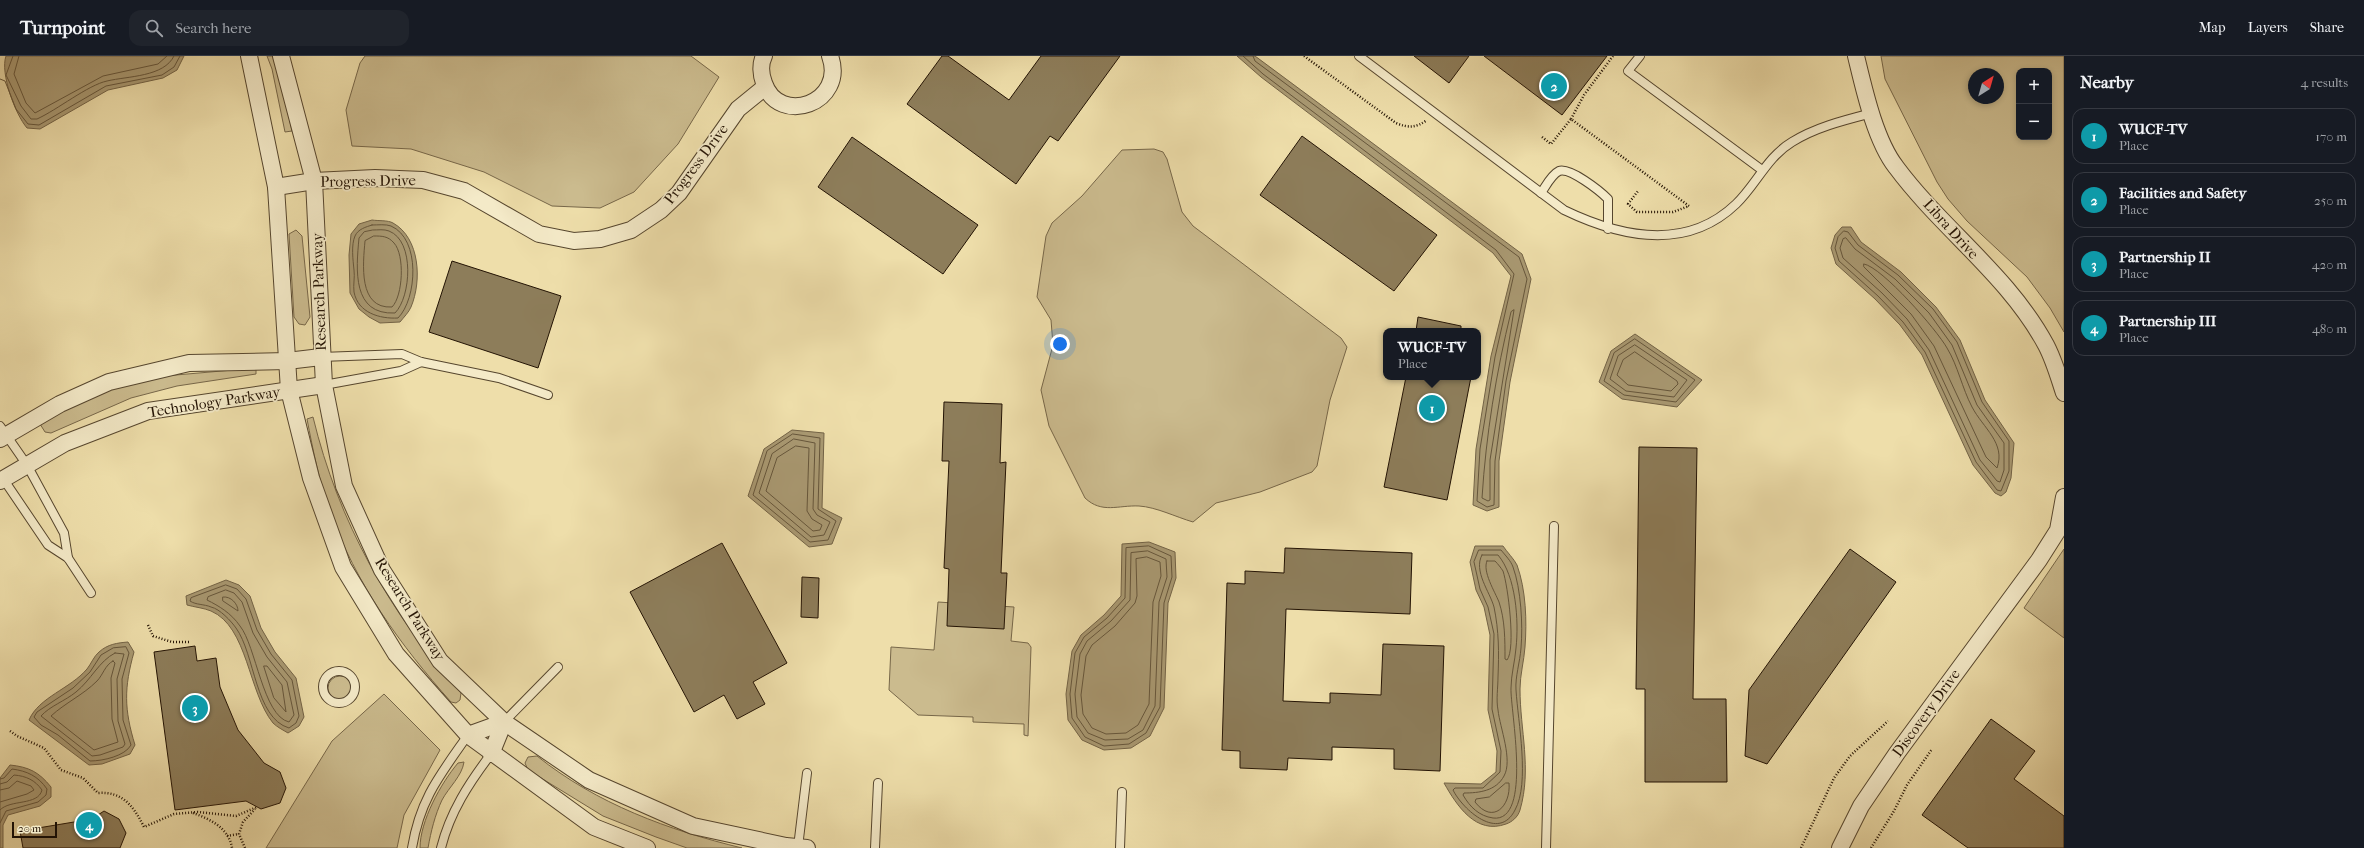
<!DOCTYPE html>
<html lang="en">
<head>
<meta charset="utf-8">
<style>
  :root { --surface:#171b24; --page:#20242c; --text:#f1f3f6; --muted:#9ea1a6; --line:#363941; --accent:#1a73e8 }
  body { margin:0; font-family:"IM FELL French Canon",serif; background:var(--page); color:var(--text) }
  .controls { position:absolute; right:12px; top:12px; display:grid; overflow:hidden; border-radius:8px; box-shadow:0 2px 6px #0003 }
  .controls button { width:36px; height:36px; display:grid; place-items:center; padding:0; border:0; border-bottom:1px solid var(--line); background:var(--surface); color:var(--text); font:20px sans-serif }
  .compass { position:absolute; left:1968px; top:12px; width:36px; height:36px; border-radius:50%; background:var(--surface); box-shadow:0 2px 6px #0003; rotate:37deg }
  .scale { position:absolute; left:12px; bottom:10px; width:45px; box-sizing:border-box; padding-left:4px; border:2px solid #231304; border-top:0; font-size:11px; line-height:14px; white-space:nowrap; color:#231304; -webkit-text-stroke:3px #f4eac8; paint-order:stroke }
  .you { position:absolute; left:1060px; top:288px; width:14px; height:14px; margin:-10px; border:3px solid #fff; border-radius:50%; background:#1a73e8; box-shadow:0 0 0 6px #1a73e833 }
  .badge { display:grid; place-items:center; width:26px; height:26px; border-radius:50%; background:var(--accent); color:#fff; font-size:13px; font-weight:700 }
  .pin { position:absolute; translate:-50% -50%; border:2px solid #fff; box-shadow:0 1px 4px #0006 }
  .popup { position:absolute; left:1383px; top:272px; width:98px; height:52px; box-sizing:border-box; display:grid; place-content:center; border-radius:8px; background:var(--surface); filter:drop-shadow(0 1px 3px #0005); font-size:13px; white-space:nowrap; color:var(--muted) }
  .popup b { font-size:15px; color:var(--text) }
  .popup::after { content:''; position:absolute; left:50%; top:100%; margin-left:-8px; border:8px solid transparent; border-top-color:var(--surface) }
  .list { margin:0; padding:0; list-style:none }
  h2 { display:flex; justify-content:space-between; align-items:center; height:52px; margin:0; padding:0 16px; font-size:17px }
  h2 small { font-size:13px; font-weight:400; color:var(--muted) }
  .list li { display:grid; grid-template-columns:26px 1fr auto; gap:12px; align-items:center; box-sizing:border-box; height:56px; margin:0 8px 8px; padding:0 8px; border:1px solid var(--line); border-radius:12px }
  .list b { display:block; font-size:15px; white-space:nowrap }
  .list p { margin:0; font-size:13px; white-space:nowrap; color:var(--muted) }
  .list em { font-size:13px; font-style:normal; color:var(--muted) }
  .icon { flex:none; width:22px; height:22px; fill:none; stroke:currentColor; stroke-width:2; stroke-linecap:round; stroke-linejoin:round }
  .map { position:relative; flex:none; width:2064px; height:792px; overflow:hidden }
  header { display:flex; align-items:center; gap:24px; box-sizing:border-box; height:56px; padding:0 20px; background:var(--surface); border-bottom:1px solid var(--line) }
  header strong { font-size:19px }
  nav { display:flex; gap:22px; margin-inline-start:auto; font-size:14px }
  .search { width:280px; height:36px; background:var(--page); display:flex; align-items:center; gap:10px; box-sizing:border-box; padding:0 14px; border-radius:12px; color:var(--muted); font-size:15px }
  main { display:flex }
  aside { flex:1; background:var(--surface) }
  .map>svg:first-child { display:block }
  .green { fill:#cbbb8e; stroke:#776749; fill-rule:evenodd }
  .water { fill:#a99972; stroke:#736346 }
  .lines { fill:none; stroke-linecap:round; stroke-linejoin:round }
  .shore { stroke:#66563b; stroke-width:1 }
  .building { fill:#8d7d5a; stroke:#231304 }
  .service-casing { stroke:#56462e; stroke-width:10 }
  .minor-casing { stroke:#56462e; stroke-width:18 }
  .path { stroke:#231304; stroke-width:2.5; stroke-dasharray:1 2; stroke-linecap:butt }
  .service { stroke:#f4eac8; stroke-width:8 }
  .minor { stroke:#f4eac8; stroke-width:16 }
  .labels { text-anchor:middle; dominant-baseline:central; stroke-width:3.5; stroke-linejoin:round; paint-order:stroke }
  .street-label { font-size:15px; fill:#231304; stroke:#f4eac8 }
</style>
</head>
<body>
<header>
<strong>Turnpoint</strong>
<div class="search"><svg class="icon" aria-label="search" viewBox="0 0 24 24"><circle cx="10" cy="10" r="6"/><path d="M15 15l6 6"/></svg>Search here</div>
<nav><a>Map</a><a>Layers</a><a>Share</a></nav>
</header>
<main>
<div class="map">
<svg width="2064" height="792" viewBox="0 0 2064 792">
  <rect width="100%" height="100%" fill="#eedeaa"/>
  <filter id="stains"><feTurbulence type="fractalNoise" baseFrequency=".005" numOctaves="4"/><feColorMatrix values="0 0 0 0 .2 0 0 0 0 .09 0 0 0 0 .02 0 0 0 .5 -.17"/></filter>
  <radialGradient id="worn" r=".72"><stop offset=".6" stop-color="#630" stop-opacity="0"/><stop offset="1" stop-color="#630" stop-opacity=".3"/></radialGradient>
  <g class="green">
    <path d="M267 0H275L277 6 292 75 285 76 272 13Z"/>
    <path d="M365 0H691L719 21 678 88 634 136 600 152 552 150 484 116 411 93 352 90 346 54 360 7Z"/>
    <path d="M1881 0H2064V276L2050 252 2027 221 1967 165 1948 143 1937 126 1885 23ZM2019 15H2049V81H2019ZM1974 18H1998V42H1974Z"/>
    <path d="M1154 93 1163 96 1167 103 1182 156 1193 170 1341 282 1347 291 1330 344 1317 410 1312 416 1260 436 1216 447 1193 466C1176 461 1156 451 1139 450 1118 449 1102 458 1085 442L1049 370 1041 334 1053 289 1051 264 1037 241 1046 180 1052 167 1082 140 1122 94Z"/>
    <path d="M296 174 302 180 310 261 305 269 299 268 294 261 289 178Z"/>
    <path d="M256 312V318L177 330 131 342 51 377 45 376 40 368 43 361 103 335 153 321Z"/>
    <path d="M313 361C338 465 390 558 461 637L460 644 456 647 451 646C401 590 355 527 330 455 319 425 313 394 307 363Z"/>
    <path d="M2064 493V582L2024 552Z"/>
    <path d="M938 546 1014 551 1011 585 1028 587 1031 591 1028 680 1024 679V668L973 666V661L918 659 889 634 891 591 934 594Z"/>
    <circle cx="340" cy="632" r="12"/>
    <path d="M384 638 440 694 404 759 397 792H266L332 685Z"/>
    <path d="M537 700C597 748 668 774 742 792H687L656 781 603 760 528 714 525 707 528 701Z"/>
    <path d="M464 706C462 720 449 731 442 744 435 759 431 775 428 792H420C420 765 441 727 458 707Z"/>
  </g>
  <g class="water">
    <path d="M6 0H184L177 14 163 22 108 34 40 73 27 72C15 58 0 17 6 0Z"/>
    <path d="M1237 0H1255L1522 198 1531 223 1510 326 1499 405V451L1487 455 1473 449 1476 393 1491 300 1511 220 1493 197 1261 21Z"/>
    <path d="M372 164C378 165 388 164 393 167 420 182 422 225 411 251 409 256 404 261 400 266L380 267 369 261 359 253 350 237 349 199 351 178 359 168Z"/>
    <path d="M1842 171H1851L1861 186 1901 216 1936 251 1960 284 1985 344 2014 387 2011 422 2006 436 2001 440 1995 437 1973 409 1922 299 1900 269 1875 243 1836 208 1831 192 1835 179Z"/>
    <path d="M1635 278 1702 324 1677 351 1622 343 1599 326 1611 295Z"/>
    <path d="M792 374 824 377 822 452 842 462 832 488 809 491 748 440 764 393Z"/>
    <path d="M1149 486 1175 496 1176 522 1168 547 1164 652 1150 680 1131 692 1104 694 1082 684 1068 664 1066 638 1072 595 1081 579 1104 559 1121 540 1122 488Z"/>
    <path d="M1475 490H1503C1507 496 1514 503 1517 509 1526 534 1527 565 1525 591 1524 605 1520 619 1520 633 1520 674 1532 713 1520 754 1518 761 1512 766 1506 768 1476 779 1457 750 1444 727L1481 728 1496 716 1497 695 1488 654 1490 579 1484 551 1476 534 1470 506Z"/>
    <path d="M226 524 239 529 250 540 261 572 275 596 296 622 304 661 299 670 288 677C283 674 277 671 273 667 248 636 248 571 211 555 204 552 194 551 187 549L186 540Z"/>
    <path d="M128 586 134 596C124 632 124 653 135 689L130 698 102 708 89 709 29 664C39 641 70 633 87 613 91 608 94 600 99 596 108 588 117 587 128 586Z"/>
    <path d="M10 709C29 711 39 716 51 731V741L40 750 8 759 3 769V792H0V722Z"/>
  </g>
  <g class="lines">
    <g class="shore">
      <path d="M13 0 6 19 21 50 31 63H37C57 54 88 29 107 25 128 20 164 21 174 0"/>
      <path d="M19 0 14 18 26 47 35 57 103 20 158 8 167 0"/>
      <path d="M1243 0 1263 18 1496 194 1514 218 1495 301 1480 393 1477 445 1487 451 1494 449 1495 405 1506 325 1527 223 1519 201 1255 5 1253 0"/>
      <path d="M0 23 5 25 16 53 28 68 39 69 106 30 162 19 174 11 180 0"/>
      <path d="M372 169C378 169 386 168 391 170 421 183 417 243 398 262 380 263 358 257 354 236 353 229 355 221 354 214 353 204 351 189 355 180 358 173 366 171 372 169Z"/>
      <path d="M373 174C378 174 384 173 389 175 415 185 411 241 395 257 352 259 356 214 359 182L364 176Z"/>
      <path d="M1844 175 1848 176 1858 189 1898 219 1933 253 1957 286 1982 346 2009 385V415L2001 435 1997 434 1976 406 1925 296 1903 266 1878 240 1839 205 1835 192 1838 181Z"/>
      <path d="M374 180C382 180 388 180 394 187 405 199 403 240 392 251 358 253 363 208 365 185Z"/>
      <path d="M1846 182 1855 193 1895 223 1929 257 1952 289 1977 349 2004 387V414L2000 426 1997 425 1980 404 1929 294 1907 263 1882 237 1843 202 1840 192 1843 183Z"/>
      <path d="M1864 208C1882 211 1937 274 1947 292 1958 310 1962 332 1972 351 1983 372 2006 387 1997 412L1986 401 1934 290 1911 258 1864 211Z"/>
      <path d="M1514 254 1490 404V444L1488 445 1482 442C1486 379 1496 317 1511 256Z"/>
      <path d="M1635 283 1695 324 1676 346 1624 339 1604 325 1614 297Z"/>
      <path d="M1635 289 1687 324 1674 341 1626 335 1610 323 1618 300Z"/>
      <path d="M1635 296 1677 325 1678 328 1671 335 1628 329 1617 319 1623 304Z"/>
      <path d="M793 378 820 382 818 453 836 465 828 484 810 486 753 439 767 395Z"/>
      <path d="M794 383 815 387 813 453 817 459 830 466 824 479 811 481 759 437 772 398Z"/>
      <path d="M796 390 809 392 807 455 812 463 822 469 820 474 813 475 766 435 777 402Z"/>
      <path d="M1149 490 1171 500 1172 521 1164 547 1160 651 1146 677 1129 688 1104 690 1085 681 1072 662 1070 638 1075 597 1084 581 1107 562 1125 542 1126 492Z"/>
      <path d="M1479 494H1501C1505 499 1511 505 1513 511 1521 533 1523 569 1521 592 1520 606 1515 621 1516 634 1518 666 1530 727 1515 754 1499 786 1463 754 1453 734L1455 732H1483L1500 716 1501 695 1492 653 1494 578 1488 551 1480 533 1474 506Z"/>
      <path d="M1148 495 1166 503 1167 521 1159 546 1155 650 1143 674 1128 683 1105 684 1088 677 1077 661 1075 638 1080 598 1087 585 1111 565 1130 544 1131 497Z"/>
      <path d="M1482 499H1498C1516 520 1519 565 1516 592 1515 605 1511 619 1511 632 1510 653 1533 767 1493 762 1479 760 1470 751 1463 739L1464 737C1479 737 1496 735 1504 720 1513 704 1500 672 1498 654 1496 644 1498 631 1498 621 1499 597 1499 575 1494 551 1490 536 1473 515 1482 499Z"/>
      <path d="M1147 501 1160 506 1161 520 1153 546 1149 648 1138 669 1126 677 1106 678 1092 672 1083 658 1081 639 1086 600 1092 589 1115 570 1135 547 1137 540 1136 503Z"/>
      <path d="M1487 505H1495C1498 508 1501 512 1503 515 1508 530 1516 593 1507 604L1505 603C1505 584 1505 564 1499 546 1495 536 1482 515 1487 505Z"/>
      <path d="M226 529 237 533 246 543 257 574 271 598 292 624 299 660 296 667 289 672C255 662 255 598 236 572 231 565 220 553 211 551 204 548 196 549 190 545L191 542Z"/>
      <path d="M226 534 234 537 242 546 253 577 267 601 287 626 294 659 289 666C263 660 256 590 240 570 231 557 219 550 207 544L208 541Z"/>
      <path d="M223 541C231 540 238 548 238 555L223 545Z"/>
      <path d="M126 591 129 597 122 623 123 664 131 689C125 700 103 705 90 705L58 679 41 669 34 661 37 656 73 632 90 616 101 599 113 592Z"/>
      <path d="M115 597 124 598 117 623 118 665 125 688 123 691 100 699 92 700 41 660C50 650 65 645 76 636 91 624 99 605 115 597Z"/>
      <path d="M113 605 115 607 111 622 112 663 118 686 94 694 51 660C65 647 83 639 97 625 103 619 105 609 113 605Z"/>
      <path d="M264 610H267L282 629 286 656 274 642Z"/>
      <path d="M0 723 4 722 12 713C27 715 38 720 47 733L46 739 38 746 6 755 0 767"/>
      <path d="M1506 727H1509C1511 750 1493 769 1475 746L1476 743 1489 741Z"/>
      <path d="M0 728 7 726 14 719C26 720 35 724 42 734 38 750 10 743 0 754"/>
      <path d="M0 734 9 732 17 725 31 730 34 734 27 738 0 746"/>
    </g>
  </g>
  <g class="building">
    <path d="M942 0H948L1009 44 1041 0H1120L1058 85 1050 80 1016 128 907 48Z"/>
    <path d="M1414 0H1469L1449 27Z"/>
    <path d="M1484 0H1607L1562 59Z"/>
    <path d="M1302 80 1437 179 1394 235 1260 139Z"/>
    <path d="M852 81 978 169 943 218 818 131Z"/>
    <path d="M452 205 561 240 538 312 429 276Z"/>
    <path d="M1418 261 1461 270V275H1416Z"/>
    <path d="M1406 321H1471L1447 444 1384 431Z"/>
    <path d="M944 346 1002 348 1000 407 1006 406 1001 517H1007L1004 573 947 570 949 513 944 512 949 405H942Z"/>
    <path d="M1639 391 1697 392 1693 643H1726L1727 726H1645V633H1636Z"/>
    <path d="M722 487 787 607 753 626 765 648 737 663 724 639 694 656 630 536Z"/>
    <path d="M1285 492 1412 497 1410 558 1286 553 1283 645 1330 647V637L1381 639 1383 588 1444 590 1440 715 1394 713V693L1332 691V704L1288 702 1287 714 1240 712V695L1222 694 1227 527 1245 528V515L1284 517Z"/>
    <path d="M1850 493 1896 526 1767 708 1745 700 1749 634Z"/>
    <path d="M802 521 819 522 818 562 801 561Z"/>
    <path d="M195 590 197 605 216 602 220 631 238 674 264 707 280 716 286 732 280 747 261 753 246 745 175 754 154 596Z"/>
    <path d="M1991 663 2035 695 2014 723 2064 760V792H1968L1922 759Z"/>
    <path d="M104 755 119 763 126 777 120 792H23L20 775 92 763Z"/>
  </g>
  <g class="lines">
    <g class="service-casing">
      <g id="service">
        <path d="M1359 0 1564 154C1620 181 1686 196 1736 148 1756 129 1767 101 1792 86 1816 71 1845 64 1872 57"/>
        <path d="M1640 0 1628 15 1762 114"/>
        <path d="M1541 137C1546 130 1551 119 1559 115 1570 111 1600 135 1608 143V173"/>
        <path d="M321 301 402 298 421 306 499 322 548 339"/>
        <path d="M324 329 401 315 421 306"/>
        <path d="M0 370 27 409 64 477 68 502"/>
        <path d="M2 421 48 489 68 502 91 537"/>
        <circle cx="339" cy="631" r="16"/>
        <path d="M504 666 558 611"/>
        <path d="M798 791 807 717"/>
        <path d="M412 792C420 743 440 719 468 679"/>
        <path d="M441 792C450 756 469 727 491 698"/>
        <path d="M875 792 878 727"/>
        <path d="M1120 792 1122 736"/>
        <path d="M1546 792 1554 470"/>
      </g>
    </g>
    <g class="minor-casing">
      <g id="minor">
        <path d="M249 0 276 131 289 334 311 422 343 511 396 598 468 679 594 771 647 792"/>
        <path d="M281 0 314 125 324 329 344 430 382 514 440 605 504 666 589 724 693 770 786 790 807 792"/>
        <path d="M764 0C760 8 761 19 764 27 779 71 847 47 830 0"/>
        <path d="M1856 0C1864 33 1875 84 1896 111 1942 173 2009 220 2046 289 2054 304 2059 322 2064 337"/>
        <path d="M276 131 314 125 375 122 423 124 464 135 539 178 574 185 600 183 631 174 661 154 679 137 738 53 765 31"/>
        <path d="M0 383 60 348 109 326 189 307 287 305 321 301"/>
        <path d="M0 425 65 387 148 355 324 329"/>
        <path d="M468 679 504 666"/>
        <path d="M491 698 504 666"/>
        <path d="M1840 792 1861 750 1897 697 2039 504 2058 474 2064 441"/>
      </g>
    </g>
    <g class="path">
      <path d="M1304 0 1396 67C1408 72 1416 72 1427 64"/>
      <path d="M1571 63 1584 39 1613 0"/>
      <path d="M1542 81 1551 88 1571 63 1689 150 1673 156H1637L1628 148 1638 135"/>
      <path d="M148 569 153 580 172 586H189"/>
      <path d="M10 675 17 680 44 692 61 714 83 722 98 737C123 735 134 751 144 771L174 758 198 756 236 760 257 751"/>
      <path d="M193 757C210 763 229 772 232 792"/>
      <path d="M227 780 239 778"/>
      <path d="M245 792 239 778 243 766 255 753"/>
      <path d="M1801 792 1834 722 1850 700 1888 665"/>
      <path d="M1871 792 1894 755 1907 729 1932 693"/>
    </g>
    <use href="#service" class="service"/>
    <use href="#minor" class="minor"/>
  </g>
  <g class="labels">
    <g class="street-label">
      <text transform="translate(696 108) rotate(-53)">Progress Drive</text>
      <text transform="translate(368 125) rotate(-1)">Progress Drive</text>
      <text transform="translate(1951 173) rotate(48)">Libra Drive</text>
      <text transform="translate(319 236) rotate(-92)">Research Parkway</text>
      <text transform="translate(214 346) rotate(-9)">Technology Parkway</text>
      <text transform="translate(410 553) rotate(58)">Research Parkway</text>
      <text transform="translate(1926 657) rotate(-54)">Discovery Drive</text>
    </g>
  </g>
  <rect width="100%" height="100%" filter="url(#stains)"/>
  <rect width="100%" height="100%" fill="url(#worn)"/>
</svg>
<div class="controls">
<button>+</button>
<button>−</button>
</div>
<svg class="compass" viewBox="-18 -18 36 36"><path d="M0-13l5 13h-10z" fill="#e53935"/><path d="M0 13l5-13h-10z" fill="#9ea1a6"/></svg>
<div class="scale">20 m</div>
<div class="you"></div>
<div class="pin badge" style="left:1432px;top:352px;background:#0f9aa8">1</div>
<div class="popup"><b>WUCF-TV</b>Place</div>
<div class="pin badge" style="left:1554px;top:30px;background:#0f9aa8">2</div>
<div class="pin badge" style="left:195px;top:652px;background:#0f9aa8">3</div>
<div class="pin badge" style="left:89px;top:769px;background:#0f9aa8">4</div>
</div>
<aside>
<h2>Nearby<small>4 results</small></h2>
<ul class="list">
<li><span class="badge" style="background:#0f9aa8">1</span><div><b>WUCF-TV</b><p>Place</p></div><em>170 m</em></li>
<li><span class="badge" style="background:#0f9aa8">2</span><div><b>Facilities and Safety</b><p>Place</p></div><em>250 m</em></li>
<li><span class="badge" style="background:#0f9aa8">3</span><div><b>Partnership II</b><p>Place</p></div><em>420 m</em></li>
<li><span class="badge" style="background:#0f9aa8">4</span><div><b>Partnership III</b><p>Place</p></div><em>480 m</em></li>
</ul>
</aside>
</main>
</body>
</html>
